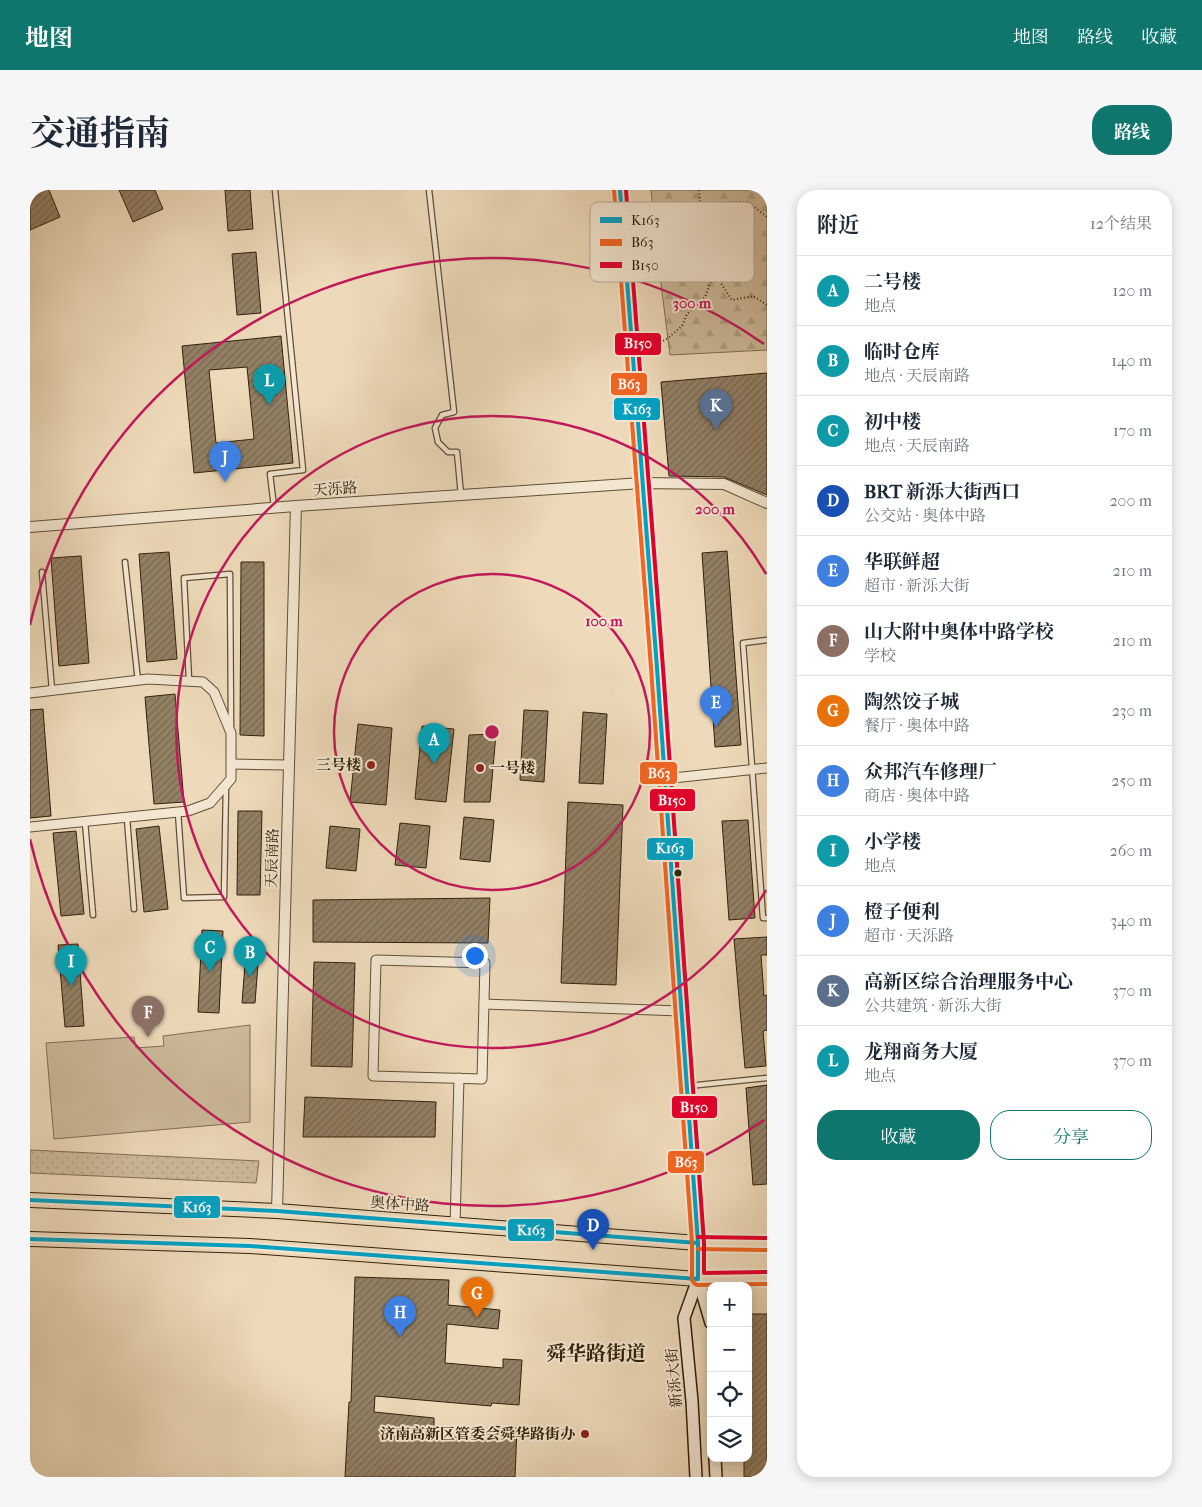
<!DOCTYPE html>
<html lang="zh">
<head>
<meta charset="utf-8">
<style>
  :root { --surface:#fff; --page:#f6f6f7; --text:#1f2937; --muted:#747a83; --line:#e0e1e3; --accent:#0f766e }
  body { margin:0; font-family:"IM FELL French Canon","Noto Serif SC",serif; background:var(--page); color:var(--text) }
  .controls { position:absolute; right:15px; bottom:15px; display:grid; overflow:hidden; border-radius:10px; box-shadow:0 2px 12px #0003 }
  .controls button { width:45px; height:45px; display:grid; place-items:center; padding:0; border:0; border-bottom:1px solid var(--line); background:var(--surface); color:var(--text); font:25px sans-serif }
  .you { position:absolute; left:444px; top:765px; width:18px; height:18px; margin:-12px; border:4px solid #fff; border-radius:50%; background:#1a73e8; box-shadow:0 0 0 8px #1a73e833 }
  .badge { display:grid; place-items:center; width:32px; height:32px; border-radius:50%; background:var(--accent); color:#fff; font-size:16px; font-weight:700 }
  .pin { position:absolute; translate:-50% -41px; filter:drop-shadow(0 1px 2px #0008) }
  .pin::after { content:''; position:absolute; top:26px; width:18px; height:15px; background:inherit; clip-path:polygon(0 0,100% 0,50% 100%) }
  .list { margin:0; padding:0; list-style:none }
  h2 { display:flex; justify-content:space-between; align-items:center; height:65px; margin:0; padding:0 20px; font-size:21px }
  h2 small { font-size:16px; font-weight:400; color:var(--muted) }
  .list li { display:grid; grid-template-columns:32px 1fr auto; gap:15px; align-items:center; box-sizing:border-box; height:70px; padding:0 20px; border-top:1px solid var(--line) }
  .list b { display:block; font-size:19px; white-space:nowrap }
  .list p { margin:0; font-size:16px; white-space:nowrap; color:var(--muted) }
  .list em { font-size:16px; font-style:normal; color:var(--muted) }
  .actions { display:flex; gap:10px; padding:15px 20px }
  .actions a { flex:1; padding:11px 0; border:1px solid var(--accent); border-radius:20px; text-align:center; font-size:18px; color:var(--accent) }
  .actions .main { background:var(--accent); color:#fff }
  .icon { flex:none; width:28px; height:28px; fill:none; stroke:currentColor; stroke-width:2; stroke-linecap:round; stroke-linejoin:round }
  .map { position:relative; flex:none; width:737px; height:1287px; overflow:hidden; border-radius:20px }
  header { display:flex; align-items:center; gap:30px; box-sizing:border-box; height:70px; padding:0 25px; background:var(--accent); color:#fff }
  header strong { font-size:24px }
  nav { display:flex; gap:28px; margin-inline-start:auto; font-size:18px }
  .intro { display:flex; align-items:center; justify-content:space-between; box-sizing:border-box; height:120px; padding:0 30px }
  h1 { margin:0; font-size:35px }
  .button { padding:12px 22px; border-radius:20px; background:var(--accent); color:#fff; font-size:18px; font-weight:700 }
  main { display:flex; gap:30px; padding:0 30px }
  aside { flex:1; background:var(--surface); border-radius:20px; box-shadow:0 2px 12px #0003 }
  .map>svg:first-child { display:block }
  .grass { fill:url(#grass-dots); stroke:#806e53 }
  .forest { fill:url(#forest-firs); stroke:#806e53 }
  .garden { fill:#cebb9c; stroke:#806e53 }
  .building { fill:url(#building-hatch); stroke:#31210a; fill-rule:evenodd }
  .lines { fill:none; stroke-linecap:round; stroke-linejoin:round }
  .service-casing { stroke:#604f36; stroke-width:7 }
  .minor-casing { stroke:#604f36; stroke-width:11 }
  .tertiary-casing { stroke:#604f36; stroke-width:12 }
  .secondary-casing { stroke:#31210a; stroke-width:14 }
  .primary-casing { stroke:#31210a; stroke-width:16 }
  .path { stroke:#31210a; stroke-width:2; stroke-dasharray:1 2.5; stroke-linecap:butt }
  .service { stroke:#f4e7d2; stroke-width:4.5 }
  .minor { stroke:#f4e7d2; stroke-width:9 }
  .tertiary { stroke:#f4e7d2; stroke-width:10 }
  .secondary { stroke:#f4e7d2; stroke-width:11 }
  .primary { stroke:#eedaba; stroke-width:14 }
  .bus-1-casing { stroke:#f4e7d2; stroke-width:8 }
  .bus-2-casing { stroke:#f4e7d2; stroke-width:8 }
  .bus-3-casing { stroke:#f4e7d2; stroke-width:8 }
  .bus-1 { stroke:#02a2c4; stroke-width:4 }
  .bus-2 { stroke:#f26522; stroke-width:4 }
  .bus-3 { stroke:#e4002b; stroke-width:4 }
  .ring { fill:none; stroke:#c2185b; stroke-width:2.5 }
  .poi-dot { fill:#8f2418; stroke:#f4e7d2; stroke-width:2 }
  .bus-dot { fill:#31210a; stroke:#f4e7d2; stroke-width:2 }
  .labels { text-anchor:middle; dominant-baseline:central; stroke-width:4; stroke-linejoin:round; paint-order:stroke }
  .street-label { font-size:15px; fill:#31210a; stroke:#f4e7d2 }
  .poi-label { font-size:15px; font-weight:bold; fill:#31210a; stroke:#f4e7d2; text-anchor:end }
  .district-label { font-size:20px; font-weight:bold; fill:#31210a; stroke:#f4e7d2 }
  .key { fill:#f4e7d2; stroke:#baac96; stroke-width:1 }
  .key-label { font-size:14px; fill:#31210a }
  .centre { fill:#c2185b; stroke:#f4e7d2; stroke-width:2.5 }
  .ring-label { font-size:15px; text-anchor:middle; font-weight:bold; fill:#c2185b; stroke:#f4e7d2; stroke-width:4; stroke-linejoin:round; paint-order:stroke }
  .line-badge { stroke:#f4e7d2; stroke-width:2 }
  .badge-label { font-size:14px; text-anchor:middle; font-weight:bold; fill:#fff }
</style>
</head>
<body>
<header>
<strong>地图</strong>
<nav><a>地图</a><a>路线</a><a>收藏</a></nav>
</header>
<div class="intro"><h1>交通指南</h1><a class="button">路线</a></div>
<main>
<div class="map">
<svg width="737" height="1287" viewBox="0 0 737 1287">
  <defs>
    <pattern id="grass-dots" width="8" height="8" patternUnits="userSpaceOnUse" patternTransform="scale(1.25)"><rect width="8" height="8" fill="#cebb9c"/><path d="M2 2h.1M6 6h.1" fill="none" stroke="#b1a085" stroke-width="1.8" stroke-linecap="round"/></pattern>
    <pattern id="forest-firs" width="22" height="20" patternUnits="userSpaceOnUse" patternTransform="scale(1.25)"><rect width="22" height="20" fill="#cebb9c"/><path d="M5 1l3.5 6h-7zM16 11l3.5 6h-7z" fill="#b1a085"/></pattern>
    <pattern id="building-hatch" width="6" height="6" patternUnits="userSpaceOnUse" patternTransform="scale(1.25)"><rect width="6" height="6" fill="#938166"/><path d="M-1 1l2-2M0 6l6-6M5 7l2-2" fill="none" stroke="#796952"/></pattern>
  </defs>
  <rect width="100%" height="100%" fill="#eedaba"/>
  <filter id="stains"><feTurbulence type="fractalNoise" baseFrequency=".004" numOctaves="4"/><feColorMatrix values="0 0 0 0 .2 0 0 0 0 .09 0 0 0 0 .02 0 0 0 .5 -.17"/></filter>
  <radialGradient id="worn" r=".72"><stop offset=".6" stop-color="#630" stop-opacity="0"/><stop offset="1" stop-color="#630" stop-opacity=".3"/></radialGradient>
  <path class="grass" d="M0 960 229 971 226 993 0 983Z"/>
  <path class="forest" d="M621 0H737V160L640 165 625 46 653 43 672 44 671 16 623 18Z"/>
  <path class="garden" d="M220 835V932L24 949 16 853 104 847 106 858 134 856 133 846Z"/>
  <g class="building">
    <path d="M0 0H19L30 27 0 40Z"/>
    <path d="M89 0H125L133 19 103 32Z"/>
    <path d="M195 0H220L223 39 198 41Z"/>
    <path d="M226 62 231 123 207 125 202 64Z"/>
    <path d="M251 146 263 273 164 283 152 156ZM217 177 224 249 186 253 179 180Z"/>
    <path d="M737 183V305L694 287 639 286 631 192Z"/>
    <path d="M697 361 711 555 685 557 672 363Z"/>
    <path d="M139 362 147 469 117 472 109 364Z"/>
    <path d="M51 366 59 473 29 476 21 368Z"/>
    <path d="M211 372H234V546L210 545Z"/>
    <path d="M145 504 154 612 124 614 115 507Z"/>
    <path d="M13 519 21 626 0 628V520Z"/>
    <path d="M494 520 518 521 514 592 490 590Z"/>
    <path d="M553 522 577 524 573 594 549 593Z"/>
    <path d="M328 534 362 538 356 615 320 612Z"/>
    <path d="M392 536 424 539 416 612 385 609Z"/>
    <path d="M466 544 460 612H434L439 545Z"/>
    <path d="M538 612 593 615 586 795 531 793Z"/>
    <path d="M208 621H232L230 705H207Z"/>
    <path d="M434 627 464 630 460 672 430 669Z"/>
    <path d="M718 630 725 728 699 730 692 631Z"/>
    <path d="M370 633 400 636 396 678 365 675Z"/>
    <path d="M129 636 138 719 114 722 106 639Z"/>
    <path d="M300 636 330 639 326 681 296 678Z"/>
    <path d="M46 641 54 724 31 726 23 643Z"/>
    <path d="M460 708 458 753 283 752V710Z"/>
    <path d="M172 740 193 741 189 823 168 822Z"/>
    <path d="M737 747V765H731L734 806 737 805V840L733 841 736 876 715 878 704 749Z"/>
    <path d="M48 754 54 836 35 837 28 755Z"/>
    <path d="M216 761H229L225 813H212Z"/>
    <path d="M284 772 325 773 322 877 281 876Z"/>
    <path d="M737 895V994L723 995 716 898Z"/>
    <path d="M275 907 406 912 405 947H273Z"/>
    <path d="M325 1087 419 1090 418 1115 470 1120 468 1139 417 1134 415 1173 473 1178V1169L492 1170 489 1215 462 1213 461 1216 345 1206 344 1222 404 1228V1246L460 1249 461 1236 487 1238 485 1287H315L319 1212H321Z"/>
    <path d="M718 1124H737V1287H714V1268H718Z"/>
  </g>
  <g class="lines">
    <g class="service-casing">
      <g id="service">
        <path d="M399 0 424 222 412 225 405 238 408 252 418 262H427L431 305"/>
        <path d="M244 317 240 284 273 280 245 0"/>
        <path d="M95 372 108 491"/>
        <path d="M12 382 22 500"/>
        <path d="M737 450 713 453 733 728H737"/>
        <path d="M159 490 154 388 200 384 201 536"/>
        <path d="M148 622 154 708 194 707 196 596"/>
        <path d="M97 628 104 719"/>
        <path d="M55 632 63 725"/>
        <path d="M658 896 737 888"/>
      </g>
    </g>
    <g class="minor-casing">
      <g id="minor">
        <path d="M0 503 118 489 173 492 184 502 201 543V589L180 613 158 621 0 637"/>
        <path d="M202 574 259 575"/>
        <path d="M634 589 737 578"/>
        <path d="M346 770 455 773 452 889 343 886Z"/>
        <path d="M454 814 650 821"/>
        <path d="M425 1035 429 888"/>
      </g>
    </g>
    <g class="tertiary-casing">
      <g id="tertiary">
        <path d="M0 337 266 316 612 293 694 294 737 313"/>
        <path d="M247 1021 266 316"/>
      </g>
    </g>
    <g class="secondary-casing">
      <g id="secondary">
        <path d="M590 0 627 478 668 1053V1089L681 1133"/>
        <path d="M685 1268 686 1287"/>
        <path d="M666 1287 662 1211 654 1128 668 1089"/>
      </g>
    </g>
    <g class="primary-casing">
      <g id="primary">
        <path d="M0 1010 247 1021 668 1053 737 1054"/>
        <path d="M0 1049 220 1056 668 1089 737 1088"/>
      </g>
    </g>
    <g class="path">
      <path d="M669 0 672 44 684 83 702 110 723 106 737 115"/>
      <path d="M671 16 700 12H718L737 27"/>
      <path d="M614 29H652"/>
      <path d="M624 156 638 148 652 136 657 124 675 107 684 83"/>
    </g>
    <use href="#service" class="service"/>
    <use href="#minor" class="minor"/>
    <use href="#tertiary" class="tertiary"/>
    <use href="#secondary" class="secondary"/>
    <use href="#primary" class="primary"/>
    <g class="bus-1-casing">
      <g id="bus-1">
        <path d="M0 1010 247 1021 668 1053"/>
        <path d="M0 1049 220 1056 668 1089V1053L627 478 590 0"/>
      </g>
    </g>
    <g class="bus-2-casing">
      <g id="bus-2">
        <path d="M584 0 621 478 662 1053V1090L664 1093 667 1095 737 1094"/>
        <path d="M668 1059 737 1060"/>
      </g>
    </g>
    <g class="bus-3-casing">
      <g id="bus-3">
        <path d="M596 0 633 478 674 1053V1083L737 1082"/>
        <path d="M668 1047 737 1048"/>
      </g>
    </g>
    <use href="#bus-1" class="bus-1"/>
    <use href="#bus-2" class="bus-2"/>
    <use href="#bus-3" class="bus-3"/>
  </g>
  <g class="ring">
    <circle cx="462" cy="542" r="158"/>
    <path d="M736 700A316 316 0 1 1 736 384"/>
    <path d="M734 930A474 474 0 0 1 0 649M0 435A474 474 0 0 1 734 154"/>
  </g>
  <g class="poi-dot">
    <circle cx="341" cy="575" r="5"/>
    <circle cx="450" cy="578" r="5"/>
    <circle cx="555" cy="1244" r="5"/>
  </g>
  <circle class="bus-dot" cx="648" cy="683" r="4.5"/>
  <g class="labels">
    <g class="street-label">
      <text transform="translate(305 299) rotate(-4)">天泺路</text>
      <text transform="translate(242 668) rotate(-88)">天辰南路</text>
      <text transform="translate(370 1014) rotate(4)">奥体中路</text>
      <text transform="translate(644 1188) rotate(-95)">新泺大街</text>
    </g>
    <g class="poi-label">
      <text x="331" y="575">三号楼</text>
      <text x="460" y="578" text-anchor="start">一号楼</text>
      <text x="545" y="1244">济南高新区管委会舜华路街办</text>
    </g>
    <g class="district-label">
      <text x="566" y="1163">舜华路街道</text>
    </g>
  </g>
  <rect x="560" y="12" width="164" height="80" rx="8" class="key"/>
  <rect x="570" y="27" width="22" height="6" fill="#02a2c4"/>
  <rect x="570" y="49" width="22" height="7" fill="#f26522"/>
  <rect x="570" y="72" width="22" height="6" fill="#e4002b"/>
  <g class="key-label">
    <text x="601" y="35">K163</text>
    <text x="601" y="57">B63</text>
    <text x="601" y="80">B150</text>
  </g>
  <circle cx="462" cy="542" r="8" class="centre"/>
  <g class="ring-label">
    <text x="662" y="118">300 m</text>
    <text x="685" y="324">200 m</text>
    <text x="574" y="436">100 m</text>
  </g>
  <g class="line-badge">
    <rect x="584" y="142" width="48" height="24" rx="5" fill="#e4002b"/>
    <rect x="580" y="182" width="38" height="24" rx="5" fill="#f26522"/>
    <rect x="583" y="207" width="48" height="24" rx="5" fill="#02a2c4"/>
    <rect x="609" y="571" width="39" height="24" rx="5" fill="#f26522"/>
    <rect x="619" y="598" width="47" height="24" rx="5" fill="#e4002b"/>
    <rect x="616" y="647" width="48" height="24" rx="5" fill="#02a2c4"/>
    <rect x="641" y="905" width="47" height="24" rx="5" fill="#e4002b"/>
    <rect x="637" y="960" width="38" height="24" rx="5" fill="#f26522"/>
    <rect x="143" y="1005" width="48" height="24" rx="5" fill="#02a2c4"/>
    <rect x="477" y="1028" width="48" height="24" rx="5" fill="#02a2c4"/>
  </g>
  <g class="badge-label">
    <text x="608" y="158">B150</text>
    <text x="599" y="199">B63</text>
    <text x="607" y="224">K163</text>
    <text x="629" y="588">B63</text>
    <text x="642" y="615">B150</text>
    <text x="640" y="663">K163</text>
    <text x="664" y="922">B150</text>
    <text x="656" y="977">B63</text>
    <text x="167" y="1022">K163</text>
    <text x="501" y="1045">K163</text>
  </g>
  <rect width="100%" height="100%" filter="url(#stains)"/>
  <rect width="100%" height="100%" fill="url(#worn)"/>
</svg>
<div class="controls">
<button>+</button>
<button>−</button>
<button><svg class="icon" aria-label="locate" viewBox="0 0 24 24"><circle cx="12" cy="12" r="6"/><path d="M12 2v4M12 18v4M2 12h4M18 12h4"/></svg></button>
<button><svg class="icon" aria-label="layers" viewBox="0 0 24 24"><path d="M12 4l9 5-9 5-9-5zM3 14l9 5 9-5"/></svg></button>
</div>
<div class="you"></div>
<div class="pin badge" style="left:404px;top:574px;background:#0f9aa8">A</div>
<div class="pin badge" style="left:220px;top:787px;background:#0f9aa8">B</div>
<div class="pin badge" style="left:180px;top:782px;background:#0f9aa8">C</div>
<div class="pin badge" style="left:563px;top:1060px;background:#1a4fb4">D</div>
<div class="pin badge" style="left:686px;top:537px;background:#3f7fe0">E</div>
<div class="pin badge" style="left:118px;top:847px;background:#8d6e63">F</div>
<div class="pin badge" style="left:447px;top:1128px;background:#e8710a">G</div>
<div class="pin badge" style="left:370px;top:1147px;background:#3f7fe0">H</div>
<div class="pin badge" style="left:41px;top:796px;background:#0f9aa8">I</div>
<div class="pin badge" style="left:195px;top:292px;background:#3f7fe0">J</div>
<div class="pin badge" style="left:686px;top:240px;background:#5c6f8a">K</div>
<div class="pin badge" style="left:239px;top:215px;background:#0f9aa8">L</div>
</div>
<aside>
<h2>附近<small>12个结果</small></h2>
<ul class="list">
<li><span class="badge" style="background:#0f9aa8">A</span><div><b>二号楼</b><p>地点</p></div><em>120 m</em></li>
<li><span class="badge" style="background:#0f9aa8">B</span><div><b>临时仓库</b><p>地点 · 天辰南路</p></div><em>140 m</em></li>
<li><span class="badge" style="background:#0f9aa8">C</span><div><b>初中楼</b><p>地点 · 天辰南路</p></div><em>170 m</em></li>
<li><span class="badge" style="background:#1a4fb4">D</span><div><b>BRT 新泺大街西口</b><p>公交站 · 奥体中路</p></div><em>200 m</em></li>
<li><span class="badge" style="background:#3f7fe0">E</span><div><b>华联鲜超</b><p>超市 · 新泺大街</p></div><em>210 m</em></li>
<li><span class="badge" style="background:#8d6e63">F</span><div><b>山大附中奥体中路学校</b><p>学校</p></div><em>210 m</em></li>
<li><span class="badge" style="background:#e8710a">G</span><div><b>陶然饺子城</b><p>餐厅 · 奥体中路</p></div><em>230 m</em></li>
<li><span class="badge" style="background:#3f7fe0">H</span><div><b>众邦汽车修理厂</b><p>商店 · 奥体中路</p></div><em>250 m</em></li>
<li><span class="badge" style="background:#0f9aa8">I</span><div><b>小学楼</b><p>地点</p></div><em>260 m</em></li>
<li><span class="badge" style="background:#3f7fe0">J</span><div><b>橙子便利</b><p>超市 · 天泺路</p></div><em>340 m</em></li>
<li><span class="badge" style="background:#5c6f8a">K</span><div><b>高新区综合治理服务中心</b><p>公共建筑 · 新泺大街</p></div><em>370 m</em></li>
<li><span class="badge" style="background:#0f9aa8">L</span><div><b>龙翔商务大厦</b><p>地点</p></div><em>370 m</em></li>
</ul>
<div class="actions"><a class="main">收藏</a><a>分享</a></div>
</aside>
</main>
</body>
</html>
